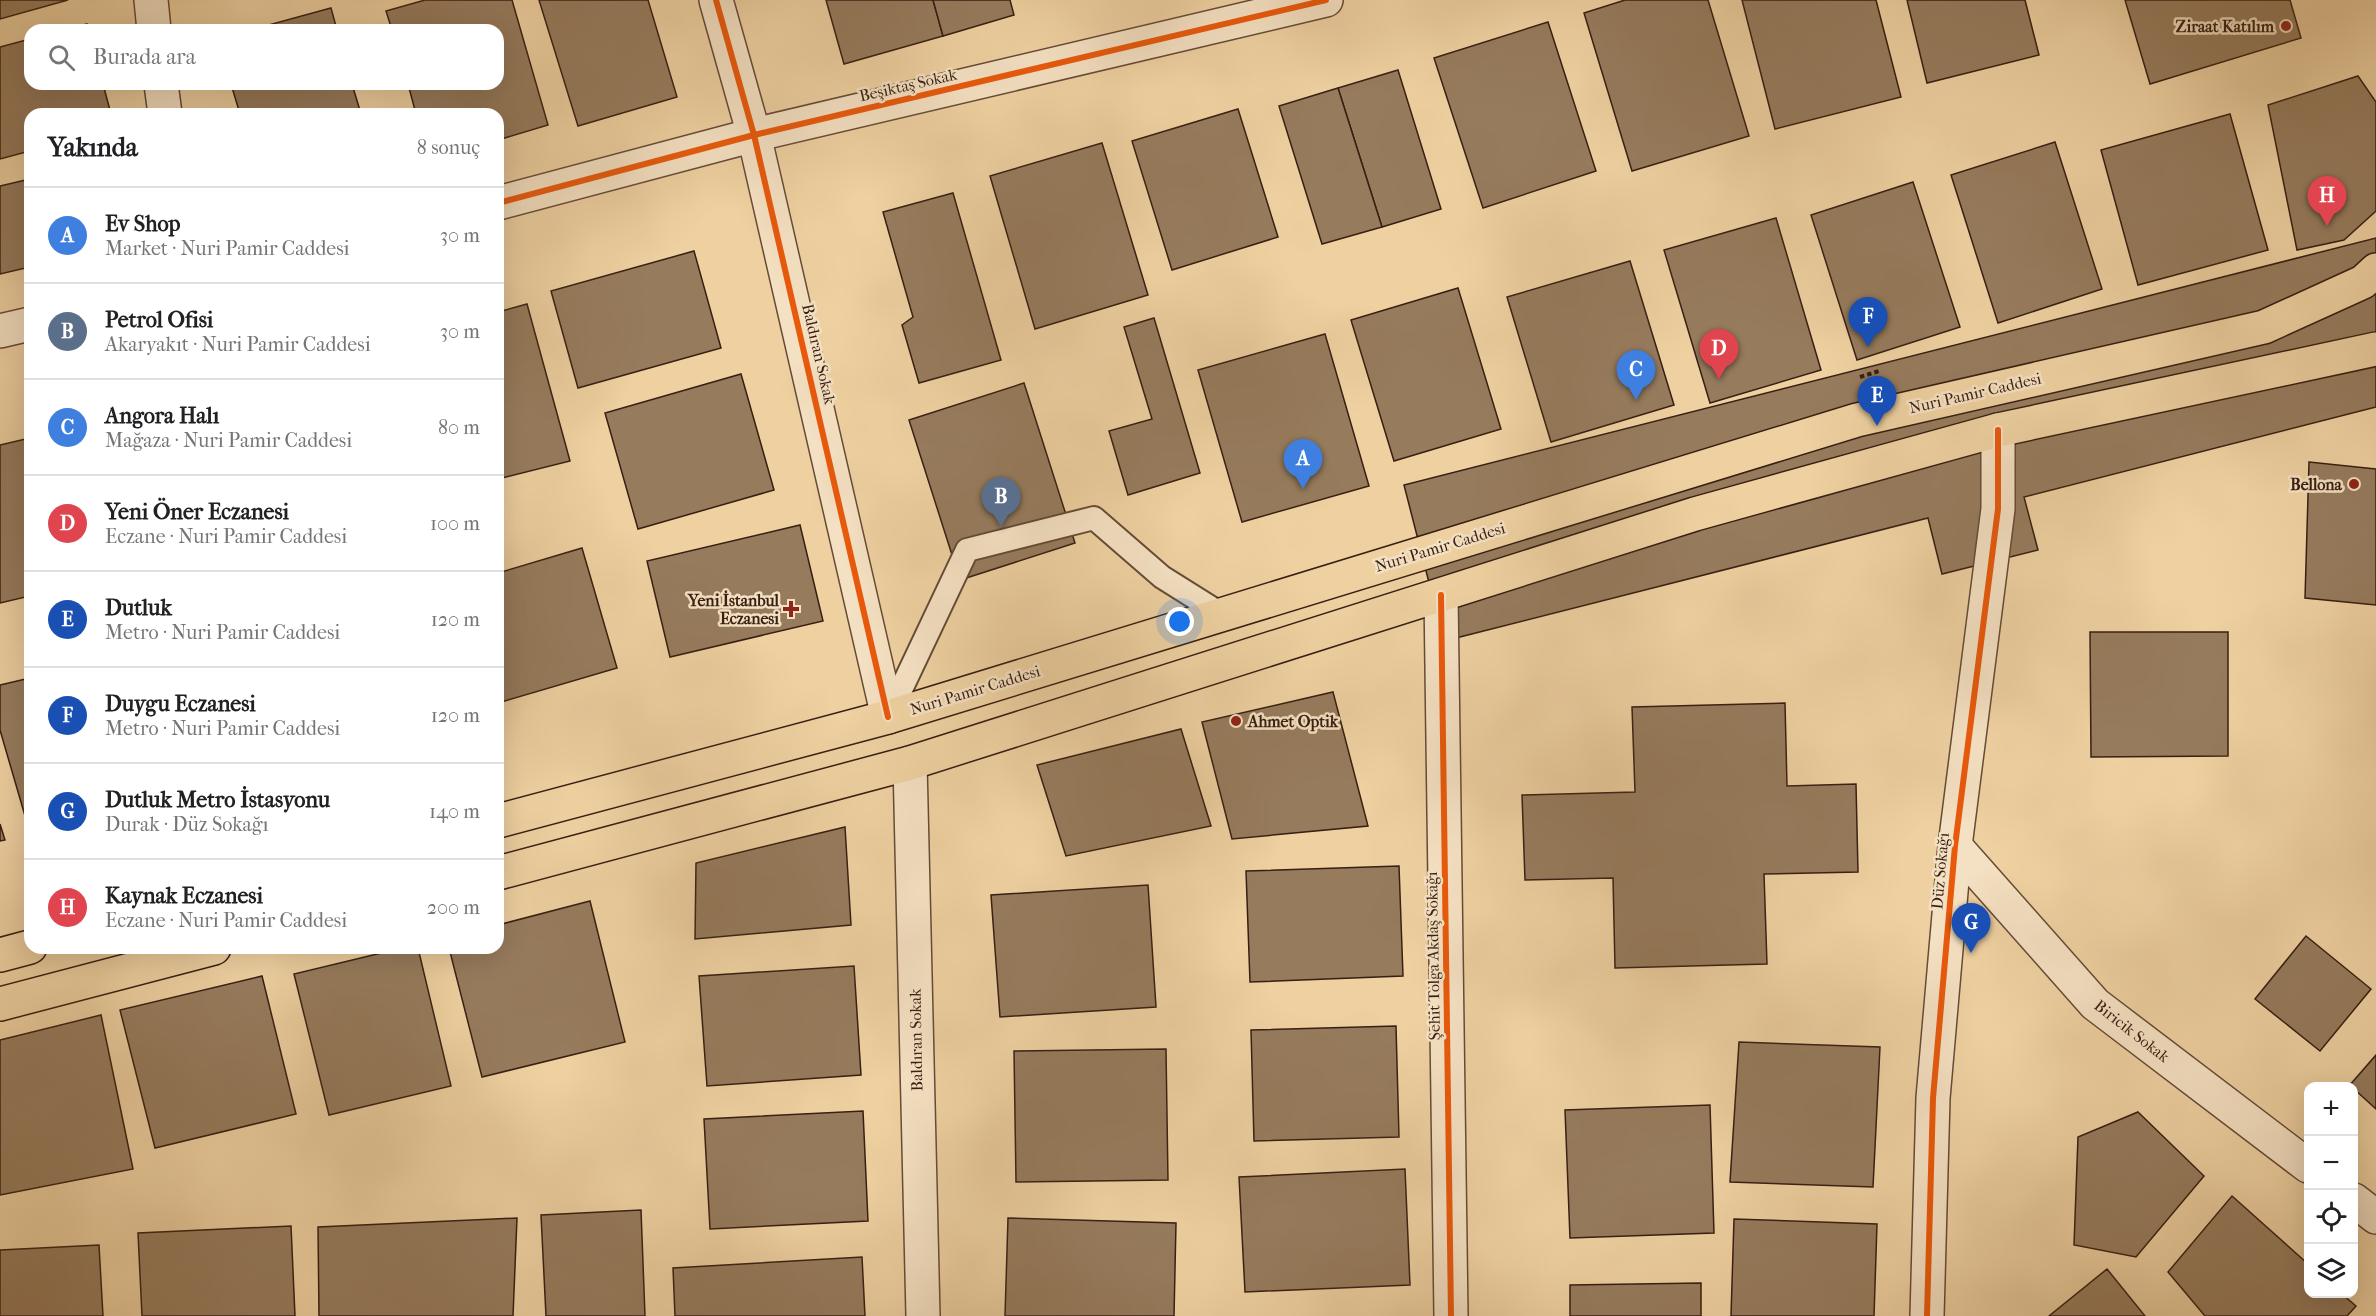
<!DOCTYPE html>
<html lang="tr">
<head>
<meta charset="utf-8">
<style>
  :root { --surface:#fff; --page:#f6f6f6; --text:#202124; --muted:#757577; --line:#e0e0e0; --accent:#0b8043 }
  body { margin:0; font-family:"IM FELL French Canon",serif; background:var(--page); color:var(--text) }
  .controls { position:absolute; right:18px; bottom:18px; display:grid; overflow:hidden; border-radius:12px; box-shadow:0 6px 24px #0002 }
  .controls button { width:54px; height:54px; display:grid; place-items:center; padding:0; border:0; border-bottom:2px solid var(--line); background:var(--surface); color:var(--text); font:30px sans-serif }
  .you { position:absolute; left:1180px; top:622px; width:21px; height:21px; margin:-15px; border:4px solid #fff; border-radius:50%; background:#1a73e8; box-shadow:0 0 0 9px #1a73e833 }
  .badge { display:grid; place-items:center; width:39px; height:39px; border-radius:50%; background:var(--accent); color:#fff; font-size:20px; font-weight:700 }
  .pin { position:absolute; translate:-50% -50px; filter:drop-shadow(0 2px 3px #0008) }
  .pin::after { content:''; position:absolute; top:32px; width:21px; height:18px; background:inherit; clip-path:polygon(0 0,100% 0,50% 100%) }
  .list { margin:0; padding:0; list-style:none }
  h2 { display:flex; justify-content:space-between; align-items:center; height:78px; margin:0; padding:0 24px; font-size:26px }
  h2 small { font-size:20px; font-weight:400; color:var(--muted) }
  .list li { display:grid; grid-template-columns:39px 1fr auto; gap:18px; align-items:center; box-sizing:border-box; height:96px; padding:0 24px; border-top:2px solid var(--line) }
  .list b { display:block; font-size:22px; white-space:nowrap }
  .list p { margin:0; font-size:20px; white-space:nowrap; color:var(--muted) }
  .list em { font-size:20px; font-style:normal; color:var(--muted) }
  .icon { flex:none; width:33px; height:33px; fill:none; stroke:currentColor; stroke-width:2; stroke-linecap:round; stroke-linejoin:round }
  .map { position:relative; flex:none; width:2376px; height:1316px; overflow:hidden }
  .search { position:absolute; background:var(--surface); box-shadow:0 6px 24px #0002; left:24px; top:24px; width:480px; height:66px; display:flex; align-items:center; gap:15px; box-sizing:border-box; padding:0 21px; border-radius:18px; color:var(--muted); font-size:22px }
  .panel { position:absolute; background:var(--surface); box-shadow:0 6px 24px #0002; left:24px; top:108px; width:480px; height:846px; border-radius:18px }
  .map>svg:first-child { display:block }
  .building { fill:#967b5d; stroke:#371f13; stroke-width:1.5 }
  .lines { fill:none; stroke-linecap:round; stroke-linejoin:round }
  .lane-casing { stroke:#654b36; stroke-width:26 }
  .street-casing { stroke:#654b36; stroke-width:36 }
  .primary-casing { stroke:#371f13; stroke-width:36 }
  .path { stroke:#371f13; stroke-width:4; stroke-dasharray:4.5 3; stroke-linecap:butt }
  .lane { stroke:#f4e0c2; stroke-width:22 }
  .street { stroke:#f4e0c2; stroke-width:33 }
  .primary { stroke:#eed0a1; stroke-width:33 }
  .cycleway-casing { stroke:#f4e0c2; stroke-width:10 }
  .cycleway { stroke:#e8590c; stroke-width:6 }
  .poi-dot { fill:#8f2418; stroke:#f4e0c2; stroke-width:2 }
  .labels { text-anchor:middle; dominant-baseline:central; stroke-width:5; stroke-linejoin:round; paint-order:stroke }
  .poi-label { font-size:16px; font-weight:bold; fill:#371f13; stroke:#f4e0c2; text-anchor:end }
  .street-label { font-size:16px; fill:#371f13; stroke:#f4e0c2 }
</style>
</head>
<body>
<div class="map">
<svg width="2376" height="1316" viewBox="0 0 2376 1316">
  <rect width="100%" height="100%" fill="#eed0a1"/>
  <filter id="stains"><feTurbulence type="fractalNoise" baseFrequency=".00333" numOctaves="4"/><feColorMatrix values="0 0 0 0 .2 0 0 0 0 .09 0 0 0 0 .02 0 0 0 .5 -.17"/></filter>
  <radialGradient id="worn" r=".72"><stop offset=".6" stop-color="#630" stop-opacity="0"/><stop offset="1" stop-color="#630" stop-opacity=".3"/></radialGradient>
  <g class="building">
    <path d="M0 0H68L0 19Z"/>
    <path d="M425 0H512L548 125 498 140V114H416L408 84H498V30H392L386 11Z"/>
    <path d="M539 0H648L677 97 578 126Z"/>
    <path d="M826 0H933L943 36 844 64Z"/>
    <path d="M933 0H1010L1014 15 943 36Z"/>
    <path d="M1625 0H1708L1749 136 1632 171 1584 13Z"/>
    <path d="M1742 0H1876L1901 97 1775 129Z"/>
    <path d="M1907 0H2025L2039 55 1927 83Z"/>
    <path d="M2125 0H2290L2301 38 2150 84Z"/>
    <path d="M331 8 337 30H250Z"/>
    <path d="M1548 22 1596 171 1483 208 1434 58Z"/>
    <path d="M87 24 89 30H65Z"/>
    <path d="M30 39V84H103L111 114H30V151L0 159V47Z"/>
    <path d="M1398 70 1441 209 1382 227 1338 88Z"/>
    <path d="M2358 76 2376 102V211L2344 240 2297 250 2268 105Z"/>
    <path d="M231 84H352L361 114H240Z"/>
    <path d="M1338 88 1382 227 1322 244 1279 106Z"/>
    <path d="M1238 109 1278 237 1172 270 1132 141Z"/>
    <path d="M2230 114 2268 250 2138 285 2101 150Z"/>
    <path d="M2055 142 2102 289 1998 323 1951 175Z"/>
    <path d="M1102 143 1148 295 1035 329 990 176Z"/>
    <path d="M30 179V267L0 274V186Z"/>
    <path d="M1913 182 1960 327 1857 360 1811 215Z"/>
    <path d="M953 193 1001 360 919 383 902 325 913 317 883 212Z"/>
    <path d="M1776 218 1821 370 1710 403 1664 250Z"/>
    <path d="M2376 238V407L2024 497 2038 550 1942 574 1928 518 1444 641 1404 485Z"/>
    <path d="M694 251 721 348 578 388 551 291Z"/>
    <path d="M1630 261 1674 405 1551 442 1507 297Z"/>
    <path d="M1458 288 1501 429 1394 461 1351 320Z"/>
    <path d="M527 304 570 461 498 479V312Z"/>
    <path d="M1154 318 1200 473 1128 495 1109 431 1152 419 1124 327Z"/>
    <path d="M1325 334 1369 486 1242 522 1198 370Z"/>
    <path d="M741 374 774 490 638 529 605 413Z"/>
    <path d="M1024 383 1075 543 960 580 909 420Z"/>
    <path d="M30 438V596L0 603V445Z"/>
    <path d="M2309 462 2376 469V605L2305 598Z"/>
    <path d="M800 525 823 621 670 657 647 561Z"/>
    <path d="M582 548 617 668 498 703V573Z"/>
    <path d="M2090 632H2228V756L2091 757Z"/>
    <path d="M30 678V833L0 730V685Z"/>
    <path d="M1333 692 1368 826 1232 839 1202 722Z"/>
    <path d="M1785 703 1787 786 1856 784 1858 872 1764 874 1767 964 1615 968 1613 878 1525 880 1522 795 1635 792 1632 707Z"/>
    <path d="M1181 729 1211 826 1066 856 1037 765Z"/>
    <path d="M0 824 5 840 0 841Z"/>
    <path d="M845 827 851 925 695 939 696 863Z"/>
    <path d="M1399 866 1403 976 1250 982 1246 871Z"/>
    <path d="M1148 885 1156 1007 1000 1017 991 895Z"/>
    <path d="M590 901 625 1042 482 1077 449 948H498V925Z"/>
    <path d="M2306 936 2371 989 2320 1051 2255 999Z"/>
    <path d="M402 948H418L451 1086 329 1115 294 974Z"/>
    <path d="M854 966 861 1075 707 1086 699 976Z"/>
    <path d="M262 976 296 1114 155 1148 120 1010Z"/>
    <path d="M101 1015 133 1169 0 1195V1040Z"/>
    <path d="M1396 1026 1399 1137 1254 1141 1251 1030Z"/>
    <path d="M1739 1042 1880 1047 1873 1187 1730 1182Z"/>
    <path d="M1166 1049 1168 1180 1016 1182 1014 1051Z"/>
    <path d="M2376 1055V1109L2354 1089V1086H2349Z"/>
    <path d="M1710 1105 1714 1233 1570 1238 1565 1110Z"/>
    <path d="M863 1111 868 1221 710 1229 704 1119Z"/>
    <path d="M2138 1112 2204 1176 2136 1257 2074 1245 2078 1137Z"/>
    <path d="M1405 1169 1410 1285 1245 1292 1239 1177Z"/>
    <path d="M2232 1196 2308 1264V1294H2342L2356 1306 2347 1316H2205L2168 1272Z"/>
    <path d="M641 1210 645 1316H546L541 1215Z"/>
    <path d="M517 1218 513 1316H319L318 1227Z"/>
    <path d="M1008 1218 1176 1223 1174 1316H1005Z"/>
    <path d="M1734 1219 1877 1224 1874 1316H1731Z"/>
    <path d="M291 1226 295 1316H142L138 1233Z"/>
    <path d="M99 1245 103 1316H0V1250Z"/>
    <path d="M862 1257 865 1316H675L673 1268Z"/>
    <path d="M2107 1269 2145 1316H2049Z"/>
    <path d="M1701 1283V1316H1570V1285Z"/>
  </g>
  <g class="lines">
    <g class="lane-casing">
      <path id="lane" d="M888 717 967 550 1094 518 1162 577 1221 614"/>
    </g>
    <g class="street-casing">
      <g id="street">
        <path d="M151 0 154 30"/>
        <path d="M716 0 754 135 888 717"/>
        <path d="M161 84 165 114"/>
        <path d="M498 203 754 135 1326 0"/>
        <path d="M0 331 30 324"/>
        <path d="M1441 595 1451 1316"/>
        <path d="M910 763 923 1316"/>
        <path d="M1955 846 2095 1004 2308 1166"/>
        <path d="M2354 1200 2376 1217"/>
        <path d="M1927 1316 1933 1098 1955 846 1998 509V430"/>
      </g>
    </g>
    <g class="primary-casing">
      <g id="primary">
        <path d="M498 821 888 717 1857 420 2264 327 2363 282 2376 270"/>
        <path d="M498 873 910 763 1695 514 1998 430 2376 349"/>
        <path d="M0 955 30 947"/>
        <path d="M0 1004 214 948"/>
      </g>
    </g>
    <path class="path" d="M1860 377 1879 371"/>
    <use href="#lane" class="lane"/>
    <use href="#street" class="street"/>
    <use href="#primary" class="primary"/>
    <g class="cycleway-casing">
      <g id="cycleway">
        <path d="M716 0 754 135 888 717"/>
        <path d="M498 203 754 135 1326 0"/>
        <path d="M1441 595 1451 1316"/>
        <path d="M1927 1316 1933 1098 1955 846 1998 509V430"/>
      </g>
    </g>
    <use href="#cycleway" class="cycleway"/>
  </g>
  <g class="poi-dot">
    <circle cx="2286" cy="26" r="6"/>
    <circle cx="2354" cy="484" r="6"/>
    <path d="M788 600h6v6h6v6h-6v6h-6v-6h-6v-6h6z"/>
    <circle cx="1236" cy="721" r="6"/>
  </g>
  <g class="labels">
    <g class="poi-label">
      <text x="2274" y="26">Ziraat Katılım</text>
      <text x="2342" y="484">Bellona</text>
      <text x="779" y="600">Yeni İstanbul<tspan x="779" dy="18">Eczanesi</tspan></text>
      <text x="1248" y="721" text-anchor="start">Ahmet Optik</text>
    </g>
    <g class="street-label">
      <text transform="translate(908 85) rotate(-13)">Beşiktaş Sokak</text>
      <text transform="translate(819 354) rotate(77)">Baldıran Sokak</text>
      <text transform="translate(1975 393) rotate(-13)">Nuri Pamir Caddesi</text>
      <text transform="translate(1440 547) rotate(-17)">Nuri Pamir Caddesi</text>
      <text transform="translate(975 690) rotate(-17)">Nuri Pamir Caddesi</text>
      <text transform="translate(1940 871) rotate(-85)">Düz Sokağı</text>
      <text transform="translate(1433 956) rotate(-91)">Şehit Tolga Akdaş Sokağı</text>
      <text transform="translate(2132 1031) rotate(38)">Biricik Sokak</text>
      <text transform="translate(916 1040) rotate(-91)">Baldıran Sokak</text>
    </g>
  </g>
  <rect width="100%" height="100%" filter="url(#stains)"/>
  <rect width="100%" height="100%" fill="url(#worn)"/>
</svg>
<div class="controls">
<button>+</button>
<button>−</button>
<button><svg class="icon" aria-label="locate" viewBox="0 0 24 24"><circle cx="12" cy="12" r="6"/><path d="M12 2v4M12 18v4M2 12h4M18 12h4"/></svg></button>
<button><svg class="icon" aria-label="layers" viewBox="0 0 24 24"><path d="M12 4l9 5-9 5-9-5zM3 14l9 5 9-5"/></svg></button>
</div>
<div class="you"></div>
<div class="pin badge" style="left:1303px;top:489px;background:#3f7fe0">A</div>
<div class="pin badge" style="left:1001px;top:527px;background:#5c6f8a">B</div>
<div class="pin badge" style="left:1636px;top:400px;background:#3f7fe0">C</div>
<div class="pin badge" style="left:1719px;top:379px;background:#e0444e">D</div>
<div class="pin badge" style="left:1877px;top:426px;background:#1a4fb4">E</div>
<div class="pin badge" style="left:1868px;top:347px;background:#1a4fb4">F</div>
<div class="pin badge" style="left:1971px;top:953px;background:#1a4fb4">G</div>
<div class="pin badge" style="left:2327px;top:226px;background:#e0444e">H</div>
<div class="search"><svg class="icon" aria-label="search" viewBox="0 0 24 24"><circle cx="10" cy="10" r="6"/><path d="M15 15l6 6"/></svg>Burada ara</div>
<section class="panel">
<h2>Yakında<small>8 sonuç</small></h2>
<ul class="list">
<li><span class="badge" style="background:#3f7fe0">A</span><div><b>Ev Shop</b><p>Market · Nuri Pamir Caddesi</p></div><em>30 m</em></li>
<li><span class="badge" style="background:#5c6f8a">B</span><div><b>Petrol Ofisi</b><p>Akaryakıt · Nuri Pamir Caddesi</p></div><em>30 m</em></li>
<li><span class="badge" style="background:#3f7fe0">C</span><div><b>Angora Halı</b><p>Mağaza · Nuri Pamir Caddesi</p></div><em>80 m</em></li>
<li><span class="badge" style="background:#e0444e">D</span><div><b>Yeni Öner Eczanesi</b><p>Eczane · Nuri Pamir Caddesi</p></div><em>100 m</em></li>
<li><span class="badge" style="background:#1a4fb4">E</span><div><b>Dutluk</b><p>Metro · Nuri Pamir Caddesi</p></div><em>120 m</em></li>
<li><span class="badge" style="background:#1a4fb4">F</span><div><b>Duygu Eczanesi</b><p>Metro · Nuri Pamir Caddesi</p></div><em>120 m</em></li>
<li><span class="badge" style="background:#1a4fb4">G</span><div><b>Dutluk Metro İstasyonu</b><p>Durak · Düz Sokağı</p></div><em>140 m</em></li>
<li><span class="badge" style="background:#e0444e">H</span><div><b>Kaynak Eczanesi</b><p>Eczane · Nuri Pamir Caddesi</p></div><em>200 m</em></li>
</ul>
</section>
</div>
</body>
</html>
